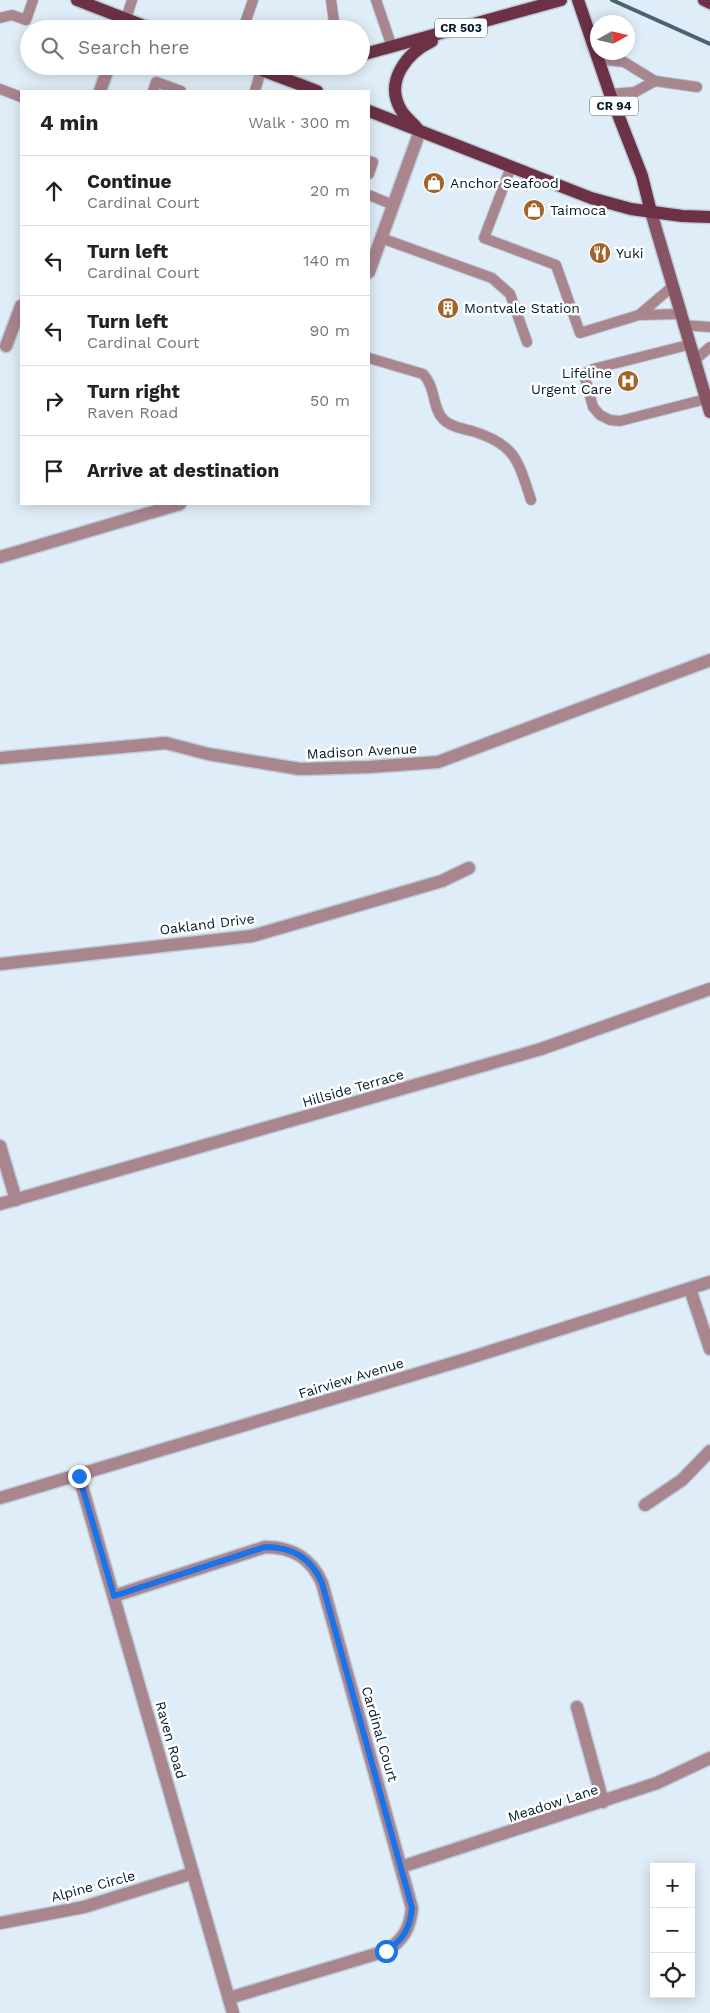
<!DOCTYPE html>
<html lang="en">
<head>
<meta charset="utf-8">
<style>
  :root { --surface:#fff; --page:#f2f2f2; --text:#222; --muted:#767676; --line:#e0e0e0 }
  body { margin:0; font-family:"Work Sans",sans-serif; background:var(--page); color:var(--text) }
  .controls { position:absolute; right:15px; bottom:15px; display:grid; overflow:hidden; border-radius:0px; box-shadow:0 2px 12px #0003 }
  .controls button { width:45px; height:45px; display:grid; place-items:center; padding:0; border:0; border-bottom:1px solid var(--line); background:var(--surface); color:var(--text); font:25px sans-serif }
  .compass { position:absolute; left:590px; top:15px; width:45px; height:45px; border-radius:50%; background:var(--surface); box-shadow:0 2px 12px #0003; rotate:82deg }
  .stop { position:absolute; width:15px; height:15px; margin:-11px; border:4px solid #1a73e8; border-radius:50%; background:#fff }
  .stop.end { background:#1a73e8; border-color:#fff; box-shadow:0 1px 5px #0008 }
  .list { margin:0; padding:0; list-style:none }
  h2 { display:flex; justify-content:space-between; align-items:center; height:65px; margin:0; padding:0 20px; font-size:21px }
  h2 small { font-size:16px; font-weight:400; color:var(--muted) }
  .list li { display:grid; grid-template-columns:32px 1fr auto; gap:15px; align-items:center; box-sizing:border-box; height:70px; padding:0 20px; border-top:1px solid var(--line) }
  .list b { display:block; font-size:19px; white-space:nowrap }
  .list p { margin:0; font-size:16px; white-space:nowrap; color:var(--muted) }
  .list em { font-size:16px; font-style:normal; color:var(--muted) }
  .icon { flex:none; width:28px; height:28px; fill:none; stroke:currentColor; stroke-width:2; stroke-linecap:round; stroke-linejoin:round }
  .map { position:relative; flex:none; width:710px; height:2013px; overflow:hidden }
  .search { position:absolute; background:var(--surface); box-shadow:0 2px 12px #0003; left:20px; top:20px; width:350px; height:55px; display:flex; align-items:center; gap:12px; box-sizing:border-box; padding:0 18px; border-radius:28px; color:var(--muted); font-size:19px }
  .panel { position:absolute; background:var(--surface); box-shadow:0 2px 12px #0003; left:20px; top:90px; width:350px; height:415px; border-radius:0px }
  .map>svg:first-child { display:block }
  .lines { fill:none; stroke-linecap:round; stroke-linejoin:round }
  .service-casing { stroke:#bbcbd8; stroke-width:12 }
  .minor-casing { stroke:#bbcbd8; stroke-width:15 }
  .secondary-casing { stroke:#bbcbd8; stroke-width:15 }
  .primary-casing { stroke:#bbcbd8; stroke-width:15 }
  .service { stroke:#a9858e; stroke-width:10 }
  .minor { stroke:#a9858e; stroke-width:12 }
  .secondary { stroke:#865463; stroke-width:12 }
  .primary { stroke:#6c3144; stroke-width:12 }
  .rail { stroke:#4b6271; stroke-width:4 }
  .route { stroke:#1a73e8; stroke-width:6 }
  .labels { text-anchor:middle; dominant-baseline:central; stroke-width:5; stroke-linejoin:round; paint-order:stroke }
  .shield { fill:#fff; stroke:#4c5f6c; stroke-width:1 }
  .shield-label { font-size:12px; font-weight:bold; fill:#001b2d }
  .poi-label { font-size:14px; fill:#001b2d; stroke:#fff; text-anchor:start }
  .street-label { font-size:14px; fill:#001b2d; stroke:#fff }
</style>
</head>
<body>
<div class="map">
<svg width="710" height="2013" viewBox="0 0 710 2013">
  <rect width="100%" height="100%" fill="#dfedf8"/>
  <g class="lines">
    <g class="service-casing">
      <g id="service">
        <path d="M331 0 335 29"/>
        <path d="M376 0 392 47"/>
        <path d="M0 18 12 15 26 20 33 0"/>
        <path d="M126 19 132 0"/>
        <path d="M243 29 253 0"/>
        <path d="M598 59 624 62 655 81 697 87"/>
        <path d="M0 89 21 97"/>
        <path d="M153 91 156 82 181 91"/>
        <path d="M255 91 261 70"/>
        <path d="M610 94 635 92 655 81"/>
        <path d="M369 161 373 162 369 174"/>
        <path d="M511 167 484 238 556 265 580 333 639 315 680 314"/>
        <path d="M369 195 393 205"/>
        <path d="M381 238 492 278 510 294 527 342"/>
        <path d="M639 315 673 286"/>
        <path d="M683 325 710 327"/>
        <path d="M688 345 593 369 584 374 593 407 600 415 610 420 620 421 706 399"/>
        <path d="M369 358 423 374C436 387 432 408 443 419 449 426 463 429 472 431 515 444 518 460 531 500"/>
        <path d="M695 360 710 347"/>
      </g>
    </g>
    <g class="minor-casing">
      <g id="minor">
        <path d="M100 91 109 66"/>
        <path d="M369 272 420 131"/>
        <path d="M6 346 21 306"/>
        <path d="M0 557 180 504"/>
        <path d="M0 758 166 743 208 754 300 769 369 767 438 762 710 660"/>
        <path d="M0 964 252 936 442 881 469 868"/>
        <path d="M0 1146 16 1200"/>
        <path d="M0 1204 541 1049 710 989"/>
        <path d="M690 1289 710 1349"/>
        <path d="M79 1476 233 2013"/>
        <path d="M0 1498 463 1360 710 1282"/>
        <path d="M645 1505 682 1480 710 1451"/>
        <path d="M114 1596 265 1547C293 1547 311 1558 322 1583L412 1908C410 1929 403 1940 386 1951L229 1998"/>
        <path d="M577 1707 603 1802"/>
        <path d="M401 1867 657 1783 710 1758"/>
        <path d="M0 1923 84 1907 193 1873"/>
      </g>
    </g>
    <g class="secondary-casing">
      <path id="secondary" d="M651 212 710 412"/>
    </g>
    <g class="primary-casing">
      <g id="primary">
        <path d="M77 0 152 29"/>
        <path d="M578 0 610 94 642 176 651 212"/>
        <path d="M704 0 710 3"/>
        <path d="M361 55 561 0"/>
        <path d="M251 66 317 91"/>
        <path d="M369 111 591 198 631 209 682 216 710 217"/>
        <path d="M417 128C412 122 405 117 401 110 384 81 407 53 432 41"/>
      </g>
    </g>
    <use href="#service" class="service"/>
    <use href="#minor" class="minor"/>
    <use href="#secondary" class="secondary"/>
    <use href="#primary" class="primary"/>
    <path class="rail" d="M612 0 710 44"/>
  </g>
  <g class="lines">
    <path class="route" d="M79 1476 114 1596 265 1547C293 1547 311 1558 322 1583L412 1908C410 1929 403 1940 386 1951"/>
  </g>
  <defs>
    <g id="shop-disc" transform="scale(1.125)"><circle r="9.5" fill="#a06328" stroke="#fff"/><path d="M-5-2.5h2.3a2.7 3.5 0 0 1 5.4 0H5L5.5 6h-11ZM-1.5-2.5h3a1.5 2.3 0 0 0-3 0Z" fill="#fff"/></g>
    <g id="restaurant-disc" transform="scale(1.125)"><circle r="9.5" fill="#a06328" stroke="#fff"/><path d="M-5-6h1v4h1v-4h1v4h1v-4h1v5L-1.5 .5V6h-2V.5L-5-1ZM5-6V6H3V1.5H1.5Q1.5-4 5-6Z" fill="#fff"/></g>
    <g id="building-disc" transform="scale(1.125)"><circle r="9.5" fill="#a06328" stroke="#fff"/><path d="M-4-6H4V6H1V3H-1V6H-4ZM-2.5-4.3h1.7v1.8h-1.7ZM.8-4.3h1.7v1.8H.8ZM-2.5-1h1.7V.8h-1.7ZM.8-1h1.7V.8H.8Z" fill="#fff"/></g>
    <g id="hospital-disc" transform="scale(1.125)"><circle r="9.5" fill="#a06328" stroke="#fff"/><path d="M-5-5h3v3.5h4V-5h3V5h-3V1.5h-4V5h-3Z" fill="#fff"/></g>
  </defs>
  <g fill-rule="evenodd">
    <use href="#shop-disc" x="434" y="183"/>
    <use href="#shop-disc" x="534" y="210"/>
    <use href="#restaurant-disc" x="600" y="253"/>
    <use href="#building-disc" x="448" y="308"/>
    <use href="#hospital-disc" x="628" y="381"/>
  </g>
  <g class="labels">
    <g class="shield">
      <rect x="435" y="18.5" width="52" height="19" rx="4"/>
      <rect x="590" y="96.5" width="48" height="19" rx="4"/>
    </g>
    <g class="shield-label">
      <text x="461" y="28">CR 503</text>
      <text x="614" y="106">CR 94</text>
    </g>
    <g class="poi-label">
      <text x="450" y="183">Anchor Seafood</text>
      <text x="550" y="210">Taimoca</text>
      <text x="616" y="253">Yuki</text>
      <text x="464" y="308">Montvale Station</text>
      <text x="612" y="373" text-anchor="end">Lifeline<tspan x="612" dy="16">Urgent Care</tspan></text>
    </g>
    <g class="street-label">
      <text transform="translate(362 751) rotate(-3)">Madison Avenue</text>
      <text transform="translate(207 924) rotate(-7)">Oakland Drive</text>
      <text transform="translate(353 1088) rotate(-16)">Hillside Terrace</text>
      <text transform="translate(351 1378) rotate(-17)">Fairview Avenue</text>
      <text transform="translate(380 1734) rotate(74)">Cardinal Court</text>
      <text transform="translate(171 1740) rotate(74)">Raven Road</text>
      <text transform="translate(553 1803) rotate(-18)">Meadow Lane</text>
      <text transform="translate(93 1886) rotate(-15)">Alpine Circle</text>
    </g>
  </g>
</svg>
<div class="controls">
<button>+</button>
<button>−</button>
<button><svg class="icon" aria-label="locate" viewBox="0 0 24 24"><circle cx="12" cy="12" r="6"/><path d="M12 2v4M12 18v4M2 12h4M18 12h4"/></svg></button>
</div>
<svg class="compass" viewBox="-18 -18 36 36"><path d="M0-13l5 13h-10z" fill="#e53935"/><path d="M0 13l5-13h-10z" fill="#767676"/></svg>
<div class="stop" style="left:386px;top:1951px"></div>
<div class="stop end" style="left:79px;top:1476px"></div>
<div class="search"><svg class="icon" aria-label="search" viewBox="0 0 24 24"><circle cx="10" cy="10" r="6"/><path d="M15 15l6 6"/></svg>Search here</div>
<section class="panel">
<h2>4 min<small>Walk · 300 m</small></h2>
<ul class="list">
<li><svg class="icon" aria-label="ahead" viewBox="0 0 24 24"><path d="M12 20V5M6 11l6-6 6 6"/></svg><div><b>Continue</b><p>Cardinal Court</p></div><em>20 m</em></li>
<li><svg class="icon" aria-label="left" viewBox="0 0 24 24"><path d="M17 20v-9H6M10 6l-5 5 5 5"/></svg><div><b>Turn left</b><p>Cardinal Court</p></div><em>140 m</em></li>
<li><svg class="icon" aria-label="left" viewBox="0 0 24 24"><path d="M17 20v-9H6M10 6l-5 5 5 5"/></svg><div><b>Turn left</b><p>Cardinal Court</p></div><em>90 m</em></li>
<li><svg class="icon" aria-label="right" viewBox="0 0 24 24"><path d="M7 20v-9h11M14 6l5 5-5 5"/></svg><div><b>Turn right</b><p>Raven Road</p></div><em>50 m</em></li>
<li><svg class="icon" aria-label="arrive" viewBox="0 0 24 24"><path d="M6 21V4h12l-3 4 3 4H6"/></svg><div><b>Arrive at destination</b></div></li>
</ul>
</section>
</div>
</body>
</html>
